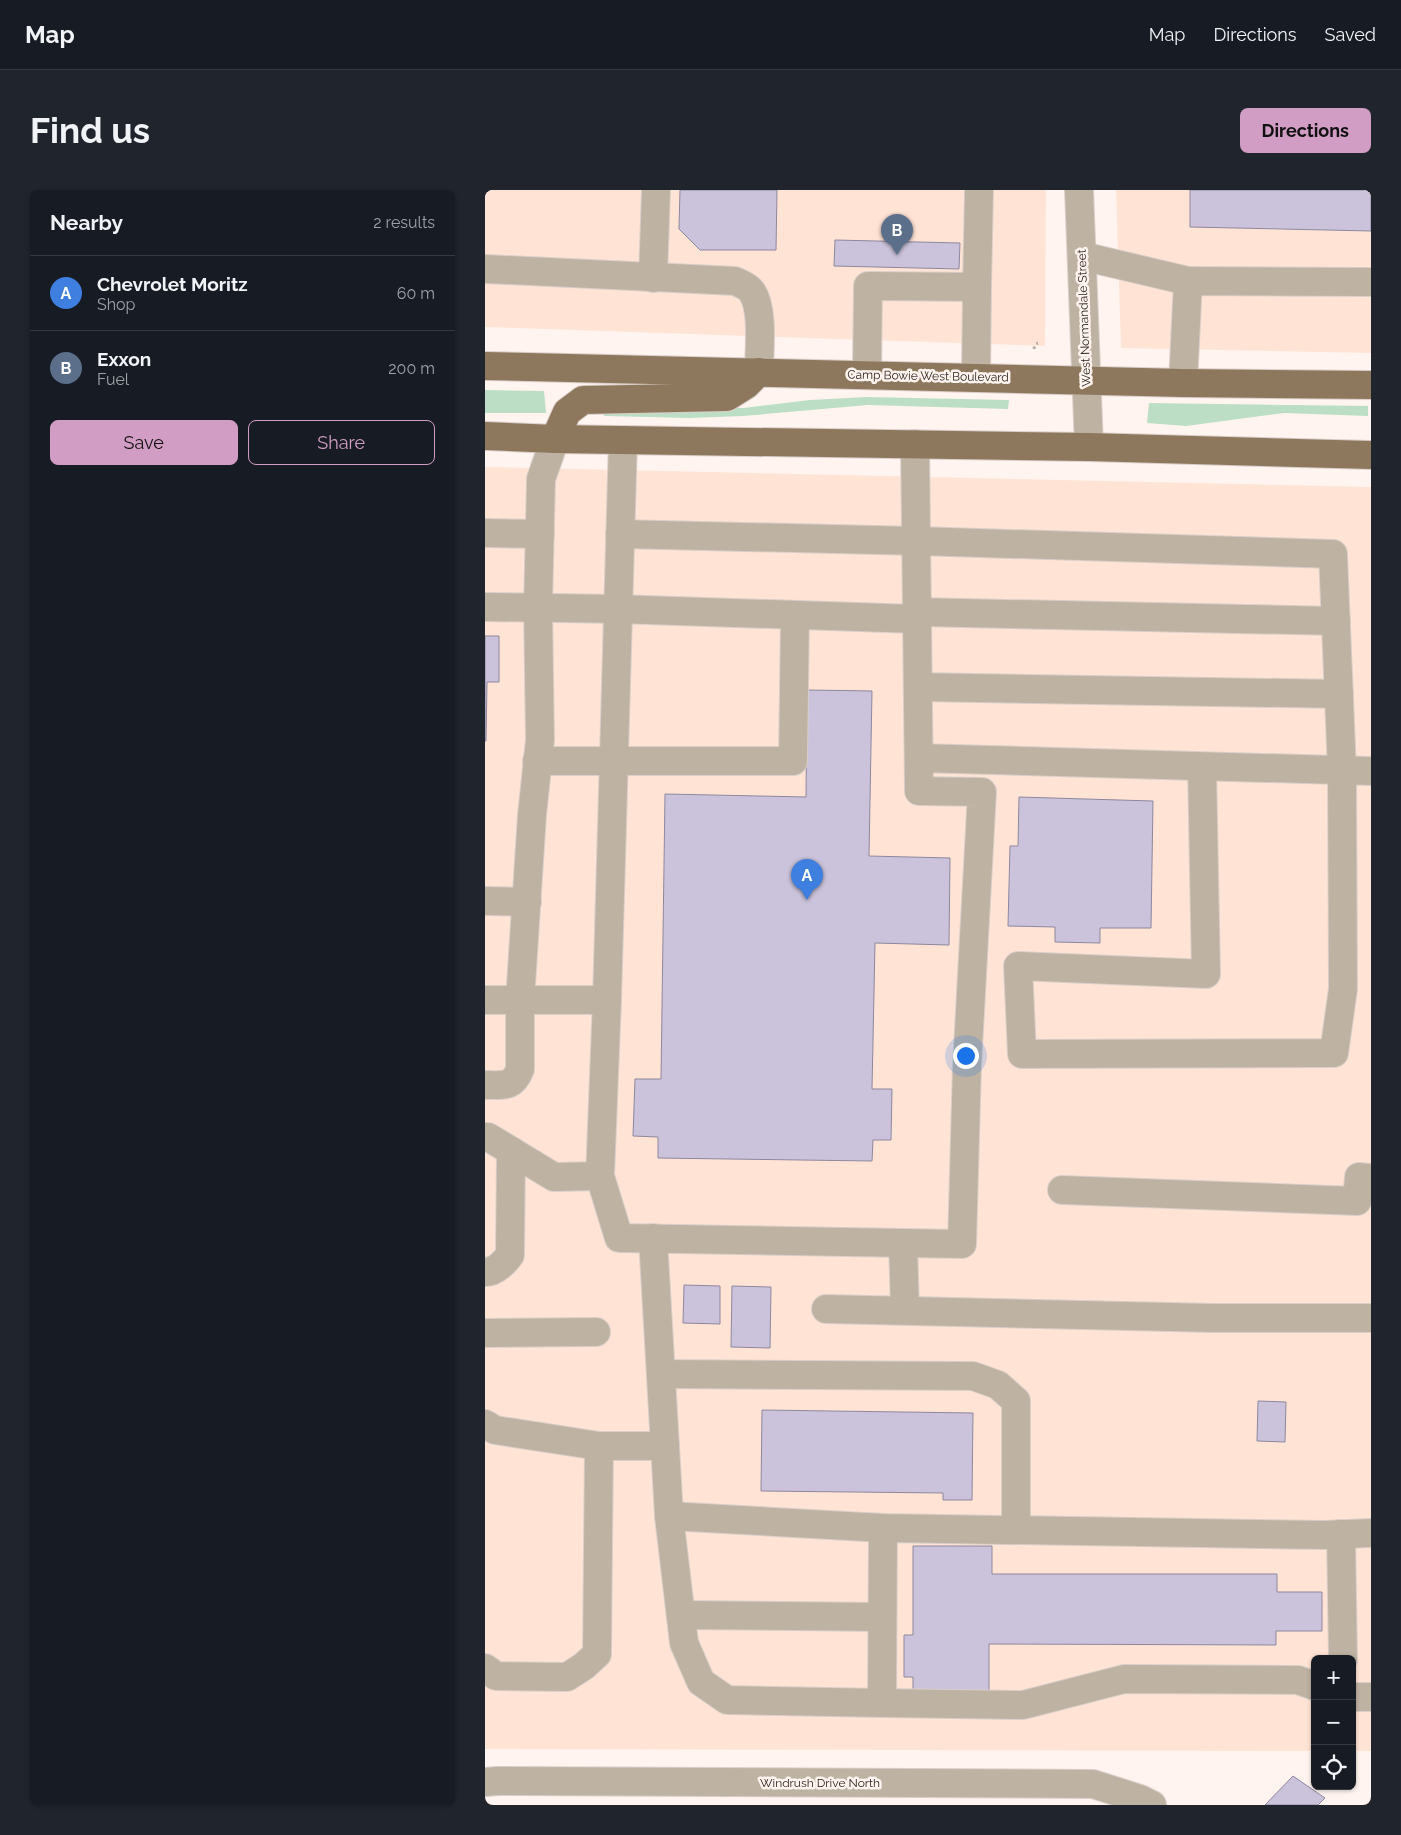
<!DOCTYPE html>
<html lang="en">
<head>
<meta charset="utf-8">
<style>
  :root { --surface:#171b24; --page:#20242c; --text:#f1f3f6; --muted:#9ea1a6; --line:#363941; --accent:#d29dc4 }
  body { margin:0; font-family:Raleway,sans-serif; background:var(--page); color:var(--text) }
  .controls { position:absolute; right:15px; bottom:15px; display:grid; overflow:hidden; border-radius:8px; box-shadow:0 1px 4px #0004 }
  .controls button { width:45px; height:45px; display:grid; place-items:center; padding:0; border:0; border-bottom:1px solid var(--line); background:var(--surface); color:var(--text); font:25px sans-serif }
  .you { position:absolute; left:480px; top:865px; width:18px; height:18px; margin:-12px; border:4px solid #fff; border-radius:50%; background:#1a73e8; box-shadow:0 0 0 8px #1a73e833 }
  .badge { display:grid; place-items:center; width:32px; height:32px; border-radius:50%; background:var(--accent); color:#fff; font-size:16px; font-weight:700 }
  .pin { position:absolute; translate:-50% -41px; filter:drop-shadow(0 1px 2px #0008) }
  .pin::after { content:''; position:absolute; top:26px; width:18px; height:15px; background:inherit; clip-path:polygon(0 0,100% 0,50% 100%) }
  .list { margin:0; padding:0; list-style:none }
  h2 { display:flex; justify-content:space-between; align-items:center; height:65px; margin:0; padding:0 20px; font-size:21px }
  h2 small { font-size:16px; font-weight:400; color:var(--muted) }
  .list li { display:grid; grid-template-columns:32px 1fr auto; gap:15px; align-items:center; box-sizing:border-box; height:75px; padding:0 20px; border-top:1px solid var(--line) }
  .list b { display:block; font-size:19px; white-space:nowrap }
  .list p { margin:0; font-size:16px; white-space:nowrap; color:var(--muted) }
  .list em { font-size:16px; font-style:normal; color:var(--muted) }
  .actions { display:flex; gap:10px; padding:15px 20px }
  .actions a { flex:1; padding:11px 0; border:1px solid var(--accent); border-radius:8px; text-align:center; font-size:18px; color:var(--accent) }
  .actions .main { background:var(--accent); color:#111 }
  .icon { flex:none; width:28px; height:28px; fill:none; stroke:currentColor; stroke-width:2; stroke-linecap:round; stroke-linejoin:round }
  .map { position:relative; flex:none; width:886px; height:1615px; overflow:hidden; border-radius:8px }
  header { display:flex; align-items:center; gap:30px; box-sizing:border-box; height:70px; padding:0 25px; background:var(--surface); border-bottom:1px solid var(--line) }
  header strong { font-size:24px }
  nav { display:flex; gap:28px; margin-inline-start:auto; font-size:18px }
  .intro { display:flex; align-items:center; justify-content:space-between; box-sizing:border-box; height:120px; padding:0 30px }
  h1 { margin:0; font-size:35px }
  .button { padding:12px 22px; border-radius:8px; background:var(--accent); color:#111; font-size:18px; font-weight:700 }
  main { display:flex; gap:30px; padding:0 30px }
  aside { flex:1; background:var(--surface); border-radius:8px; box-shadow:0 1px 4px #0004 }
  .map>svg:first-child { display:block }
  .built { fill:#ffe4d6 }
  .green { fill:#bcdec4 }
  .building { fill:#cac3db; stroke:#8e879e }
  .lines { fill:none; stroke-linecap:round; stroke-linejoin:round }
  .minor-casing { stroke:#dacfca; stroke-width:30 }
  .major-casing { stroke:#dacfca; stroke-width:30 }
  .path { stroke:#b5aba6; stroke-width:3; stroke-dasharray:2.5 4; stroke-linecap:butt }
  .minor { stroke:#beb2a3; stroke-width:28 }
  .major { stroke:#8d785e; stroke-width:28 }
  .labels { text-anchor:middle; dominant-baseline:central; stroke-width:5; stroke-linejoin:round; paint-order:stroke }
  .street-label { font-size:12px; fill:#2f2520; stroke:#fff4ef }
</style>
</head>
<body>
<header>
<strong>Map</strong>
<nav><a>Map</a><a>Directions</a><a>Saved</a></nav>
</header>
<div class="intro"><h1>Find us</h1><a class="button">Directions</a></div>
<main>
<aside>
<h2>Nearby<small>2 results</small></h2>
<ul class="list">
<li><span class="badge" style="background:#3f7fe0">A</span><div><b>Chevrolet Moritz</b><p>Shop</p></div><em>60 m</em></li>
<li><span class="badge" style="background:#5c6f8a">B</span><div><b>Exxon</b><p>Fuel</p></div><em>200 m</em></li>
</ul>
<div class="actions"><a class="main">Save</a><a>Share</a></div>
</aside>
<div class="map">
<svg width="886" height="1615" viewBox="0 0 886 1615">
  <rect width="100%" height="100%" fill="#fff4ef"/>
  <g class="built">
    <path d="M0 0H561L560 156 0 137Z"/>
    <path d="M631 0H886V163L636 158Z"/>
    <path d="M0 277 886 297V1561H867V1469H830V1561L0 1559Z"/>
  </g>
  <g class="green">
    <path d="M0 200 59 201 61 223H0Z"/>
    <path d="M382 207 524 210 523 219 383 215 258 226 204 228 119 226V219L259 218 325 210Z"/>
    <path d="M664 213 883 216V226L799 223 701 236 662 233Z"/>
  </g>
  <g class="building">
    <path d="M195 0H292L291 60H215L194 39Z"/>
    <path d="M705 0H886V41L705 37Z"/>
    <path d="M350 50 475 53 474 79 349 76Z"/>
    <path d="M0 446H14V492H2L1 551H0Z"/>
    <path d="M322 500 387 501 384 666 465 668 464 755 390 753 387 899H407L406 950H388L387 971 173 968V947L148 946 150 889H176L180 604 321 607Z"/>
    <path d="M534 607 668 611 666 738H615V753L570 752V737L523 736 525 656H533Z"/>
    <path d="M199 1095 235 1096V1134L198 1133Z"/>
    <path d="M247 1096 286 1097 285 1158 246 1157Z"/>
    <path d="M773 1211 801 1212 800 1252 772 1251Z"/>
    <path d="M277 1220 488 1223 487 1310H458V1303L276 1301Z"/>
    <path d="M428 1356H507V1384H792V1402H837V1441H791V1455L504 1454V1510H428V1487H419V1445H428Z"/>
    <path d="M808 1586 840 1608 833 1615H780Z"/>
  </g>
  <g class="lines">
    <g class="minor-casing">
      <g id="minor">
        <path d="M594 0 604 257"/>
        <path d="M597 66 703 91"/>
        <path d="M0 79 250 91C256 94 263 96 267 102 279 120 274 160 274 182"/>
        <path d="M168 88 171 0"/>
        <path d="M382 184 383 96 492 97 494 0"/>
        <path d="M491 186 492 97"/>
        <path d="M698 193 703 91 886 92"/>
        <path d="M138 250 122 810 115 986 134 1048 477 1054 482 876 497 602 434 601 430 254"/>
        <path d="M0 343 55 344"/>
        <path d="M135 344 432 351 848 364 857 581 858 799 849 863 537 864 533 776 721 784 717 577"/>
        <path d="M0 417 133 419 432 429"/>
        <path d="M432 422 851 431"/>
        <path d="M433 497 854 504"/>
        <path d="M434 568 886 581"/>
        <path d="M52 571H308L310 425"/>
        <path d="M0 711 42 712"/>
        <path d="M0 810H122"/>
        <path d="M0 895C18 895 28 898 35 879V810L47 625 55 550 53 418 56 289 70 249"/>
        <path d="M0 947H3L69 987 115 986"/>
        <path d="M577 1000 872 1011 874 987 886 988"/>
        <path d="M168 1048 184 1326 398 1338 839 1345 886 1343"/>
        <path d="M418 1053 420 1120"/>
        <path d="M0 1082C11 1082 19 1073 25 1065L26 961"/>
        <path d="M341 1119 728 1128H886"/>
        <path d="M0 1143 111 1142"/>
        <path d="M176 1184 488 1186 513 1195 531 1211V1339"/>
        <path d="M0 1234 10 1240 114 1256H180"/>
        <path d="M184 1326 199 1453 216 1492 242 1510 397 1513"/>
        <path d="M398 1338 397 1513 538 1515 639 1489 813 1490 830 1496"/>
        <path d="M856 1344 858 1469"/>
        <path d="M196 1425 397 1427"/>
        <path d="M0 1478 11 1486 82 1487 99 1476 112 1464 114 1256"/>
        <path d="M867 1507H886"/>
        <path d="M0 1592 12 1591 608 1594 655 1609 667 1615"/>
      </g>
    </g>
    <g class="major-casing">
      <g id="major">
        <path d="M0 176 698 193 886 195"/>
        <path d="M0 246 70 249 604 257 886 265"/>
        <path d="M70 249 82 222 98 210 242 207 261 195 274 182"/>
      </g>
    </g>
    <path class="path" d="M549 159 550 154 553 153"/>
    <use href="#minor" class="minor"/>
    <use href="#major" class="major"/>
  </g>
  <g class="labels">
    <g class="street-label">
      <text transform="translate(599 128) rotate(-92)">West Normandale Street</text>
      <text transform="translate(443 186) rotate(1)">Camp Bowie West Boulevard</text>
      <text x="335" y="1593">Windrush Drive North</text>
    </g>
  </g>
</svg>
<div class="controls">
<button>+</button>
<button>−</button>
<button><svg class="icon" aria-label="locate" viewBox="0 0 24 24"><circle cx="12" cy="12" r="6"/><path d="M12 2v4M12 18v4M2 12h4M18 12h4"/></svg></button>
</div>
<div class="you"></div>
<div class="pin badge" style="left:322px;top:710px;background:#3f7fe0">A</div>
<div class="pin badge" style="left:412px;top:65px;background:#5c6f8a">B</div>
</div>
</main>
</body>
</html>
